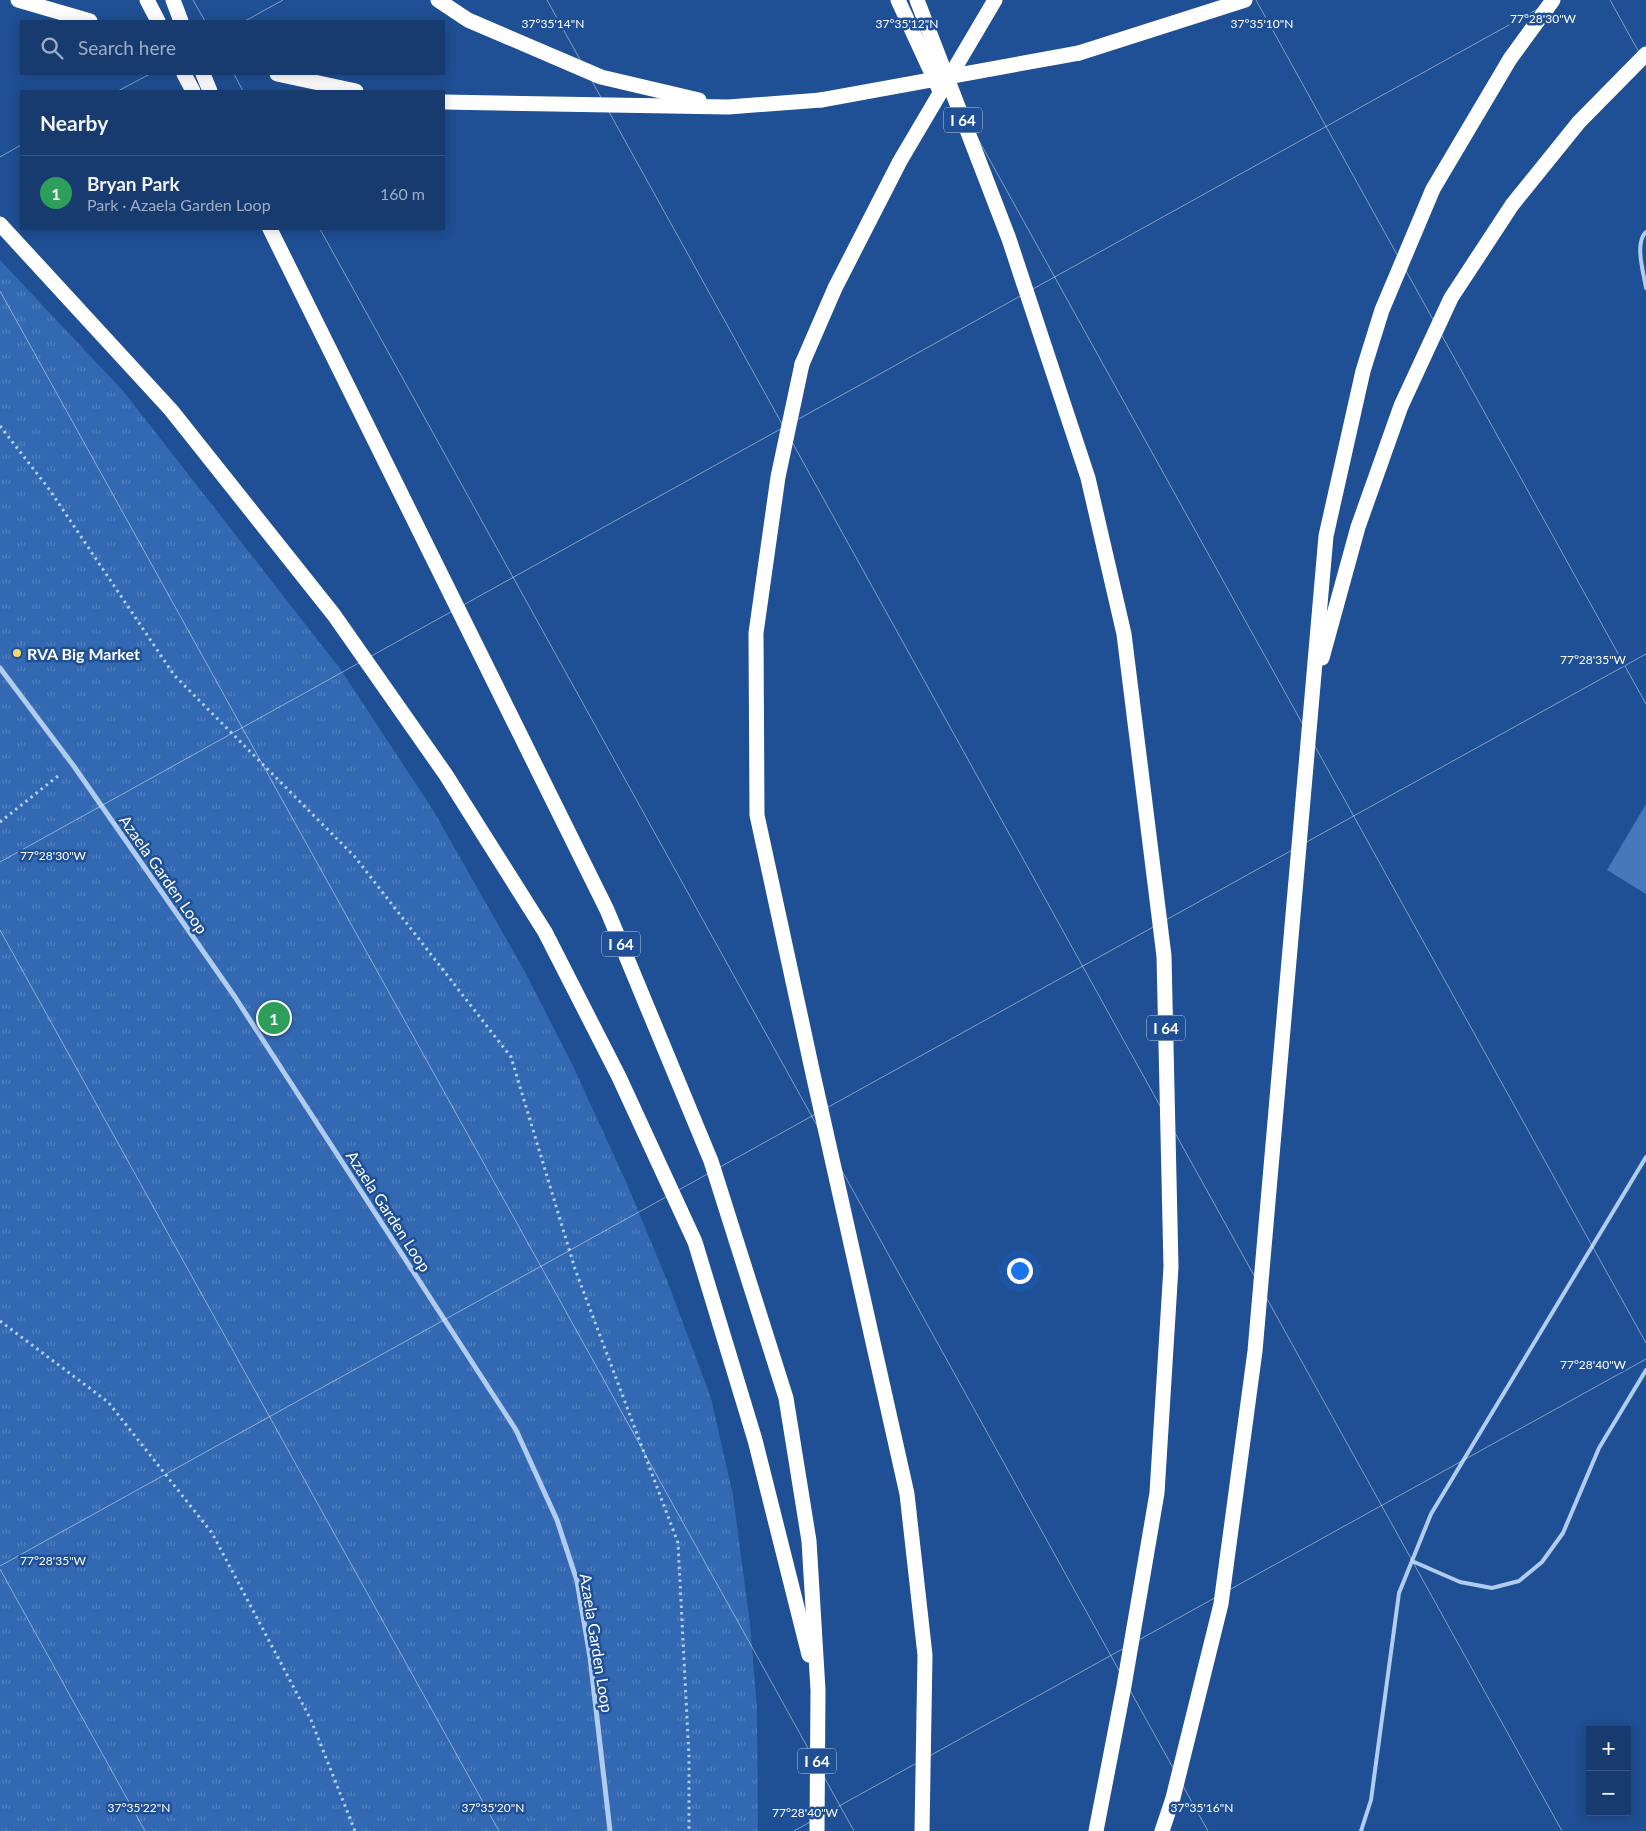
<!DOCTYPE html>
<html lang="en">
<head>
<meta charset="utf-8">
<style>
  :root { --surface:#173b6f; --page:#204274; --text:#f1f3f6; --muted:#9eadc3; --line:#365582; --accent:#bca0f2 }
  body { margin:0; font-family:Lato,sans-serif; background:var(--page); color:var(--text) }
  .controls { position:absolute; right:15px; bottom:15px; display:grid; overflow:hidden; border-radius:0px; box-shadow:0 2px 12px #0003 }
  .controls button { width:45px; height:45px; display:grid; place-items:center; padding:0; border:0; border-bottom:1px solid var(--line); background:var(--surface); color:var(--text); font:25px sans-serif }
  .you { position:absolute; left:1019px; top:1270px; width:18px; height:18px; margin:-12px; border:4px solid #fff; border-radius:50%; background:#1a73e8; box-shadow:0 0 0 8px #1a73e833 }
  .badge { display:grid; place-items:center; width:32px; height:32px; border-radius:50%; background:var(--accent); color:#fff; font-size:16px; font-weight:700 }
  .pin { position:absolute; translate:-50% -50%; border:2px solid #fff; box-shadow:0 1px 5px #0006 }
  .list { margin:0; padding:0; list-style:none }
  h2 { display:flex; justify-content:space-between; align-items:center; height:65px; margin:0; padding:0 20px; font-size:21px }
  h2 small { font-size:16px; font-weight:400; color:var(--muted) }
  .list li { display:grid; grid-template-columns:32px 1fr auto; gap:15px; align-items:center; box-sizing:border-box; height:75px; padding:0 20px; border-top:1px solid var(--line) }
  .list b { display:block; font-size:19px; white-space:nowrap }
  .list p { margin:0; font-size:16px; white-space:nowrap; color:var(--muted) }
  .list em { font-size:16px; font-style:normal; color:var(--muted) }
  .icon { flex:none; width:28px; height:28px; fill:none; stroke:currentColor; stroke-width:2; stroke-linecap:round; stroke-linejoin:round }
  .map { position:relative; flex:none; width:1646px; height:1831px; overflow:hidden }
  .search { position:absolute; background:var(--surface); box-shadow:0 2px 12px #0003; left:20px; top:20px; width:425px; height:55px; display:flex; align-items:center; gap:12px; box-sizing:border-box; padding:0 18px; border-radius:0px; color:var(--muted); font-size:19px }
  .panel { position:absolute; background:var(--surface); box-shadow:0 2px 12px #0003; left:20px; top:90px; width:425px; height:140px; border-radius:0px }
  .map>svg:first-child { display:block }
  .park { fill:url(#park-tufts) }
  .building { fill:#4778bb }
  .lines { fill:none; stroke-linecap:round; stroke-linejoin:round }
  .path { stroke:#b1ccee; stroke-width:3; stroke-dasharray:2.5 4; stroke-linecap:butt }
  .lane { stroke:#b1ccee; stroke-width:4 }
  .street { stroke:#b1ccee; stroke-width:5 }
  .highway { stroke:#fff; stroke-width:15 }
  .highway-bridge { stroke:#fff; stroke-width:15 }
  .ticks { fill:none; stroke:#fff; stroke-width:1; stroke-opacity:0.45 }
  .poi-dot { fill:#fcd771; stroke:#1f4f94; stroke-width:2 }
  .labels { text-anchor:middle; dominant-baseline:central; stroke-width:5; stroke-linejoin:round; paint-order:stroke }
  .shield { fill:#1f4f94; stroke:#bccadf; stroke-width:1 }
  .shield-label { font-size:15px; font-weight:bold; fill:#fff }
  .poi-label { font-size:16px; font-weight:bold; fill:#fff; stroke:#1f4f94; text-anchor:start }
  .street-label { font-size:16px; fill:#fff; stroke:#1f4f94 }
  .ticks-label { font-size:12px; text-anchor:middle; fill:#fff; stroke:#1f4f94; stroke-width:5; stroke-linejoin:round; paint-order:stroke }
</style>
</head>
<body>
<div class="map">
<svg width="1646" height="1831" viewBox="0 0 1646 1831">
  <defs>
    <pattern id="park-tufts" width="24" height="20" patternUnits="userSpaceOnUse" patternTransform="scale(1.25)"><rect width="24" height="20" fill="#3369b2"/><path d="M3 7l-1-3M5 7V3M7 7l1-3M15 17l-1-3M17 17v-4M19 17l1-3" fill="none" stroke="#5280be"/></pattern>
  </defs>
  <rect width="100%" height="100%" fill="#1f4f94"/>
  <path class="park" d="M0 260 124 392 341 670 433 810 524 970 573 1066 627 1184 668 1283 711 1398 733 1495 750 1624 757 1708 758 1831H0Z"/>
  <path class="building" d="M1646 804V894L1607 870Z"/>
  <g class="lines">
    <g class="path">
      <path d="M0 426 49 489 174 675 355 857 511 1057 575 1269 678 1543 689 1757V1831"/>
      <path d="M0 822 58 776"/>
      <path d="M0 1321 108 1402 212 1533 311 1720 355 1831"/>
    </g>
    <g class="lane">
      <path d="M1646 232C1634 243 1644 274 1646 288"/>
      <path d="M1412 1561 1460 1582 1492 1588 1519 1581 1542 1562 1563 1533 1599 1448 1646 1370"/>
      <path d="M1361 1831 1371 1800 1399 1593 1431 1514 1646 1157"/>
    </g>
    <path class="street" d="M0 668 73 765 235 997 516 1430 557 1520 577 1581 590 1657 610 1831"/>
    <g class="highway">
      <path d="M18 0 90 21"/>
      <path d="M147 0 158 21"/>
      <path d="M173 0 181 21"/>
      <path d="M438 0 468 20 601 77 699 100"/>
      <path d="M898 0 940 91"/>
      <path d="M917 0 1009 239 1088 478 1124 634 1164 956 1171 1267 1157 1493 1124 1686 1096 1831"/>
      <path d="M1079 53 1245 0"/>
      <path d="M184 74 193 91"/>
      <path d="M203 74 210 91"/>
      <path d="M277 74 356 91"/>
      <path d="M444 102 728 107 821 100"/>
      <path d="M0 224 171 410 334 615 446 775 545 932 619 1077 695 1242 755 1440 809 1655"/>
      <path d="M270 229 607 910 711 1161 786 1398 809 1541 818 1690 817 1831"/>
      <path d="M802 364 778 477 756 633 757 815 813 1074 907 1494 925 1655 922 1831"/>
      <path d="M1322 658 1358 527 1401 406 1451 298 1512 205 1579 122 1646 54"/>
      <path d="M1162 1831 1173 1798 1221 1604 1255 1351 1326 536 1363 371 1382 310 1433 189 1510 59 1553 0"/>
    </g>
    <g class="highway-bridge">
      <path d="M821 100 1079 53"/>
      <path d="M802 364 835 288 900 161 995 0"/>
    </g>
  </g>
  <path class="ticks" d="M193 0 205 21M547 0 1562 1831M901 0 1646 1343M1256 0 1646 704M1610 0 1646 65M245 21 283 0M234 74 243 91M118 91 150 74M0 157 21 145M320 229 1208 1831M0 291 854 1831M0 862 1554 0M0 930 499 1831M0 1566 1646 654M0 1569 145 1831M794 1831 1646 1359"/>
  <circle class="poi-dot" cx="17" cy="653" r="5"/>
  <g class="labels">
    <g class="shield">
      <rect x="944" y="107.5" width="38" height="25" rx="4"/>
      <rect x="602" y="931.5" width="38" height="25" rx="4"/>
      <rect x="1147" y="1015.5" width="38" height="25" rx="4"/>
      <rect x="798" y="1748.5" width="38" height="25" rx="4"/>
    </g>
    <g class="shield-label">
      <text x="963" y="120">I 64</text>
      <text x="621" y="944">I 64</text>
      <text x="1166" y="1028">I 64</text>
      <text x="817" y="1761">I 64</text>
    </g>
    <g class="poi-label">
      <text x="27" y="653">RVA Big Market</text>
    </g>
    <g class="street-label">
      <text transform="translate(164 874) rotate(55)">Azaela Garden Loop</text>
      <text transform="translate(389 1211) rotate(57)">Azaela Garden Loop</text>
      <text transform="translate(597 1643) rotate(81)">Azaela Garden Loop</text>
    </g>
  </g>
  <g class="ticks-label">
    <text x="1543" y="23">77°28'30"W</text>
    <text x="553" y="28">37°35'14"N</text>
    <text x="907" y="28">37°35'12"N</text>
    <text x="1262" y="28">37°35'10"N</text>
    <text x="1593" y="664">77°28'35"W</text>
    <text x="53" y="860">77°28'30"W</text>
    <text x="1593" y="1369">77°28'40"W</text>
    <text x="53" y="1565">77°28'35"W</text>
    <text x="139" y="1812">37°35'22"N</text>
    <text x="493" y="1812">37°35'20"N</text>
    <text x="1202" y="1812">37°35'16"N</text>
    <text x="805" y="1817">77°28'40"W</text>
  </g>
</svg>
<div class="controls">
<button>+</button>
<button>−</button>
</div>
<div class="you"></div>
<div class="pin badge" style="left:274px;top:1018px;background:#2e9e5b">1</div>
<div class="search"><svg class="icon" aria-label="search" viewBox="0 0 24 24"><circle cx="10" cy="10" r="6"/><path d="M15 15l6 6"/></svg>Search here</div>
<section class="panel">
<h2>Nearby<small></small></h2>
<ul class="list">
<li><span class="badge" style="background:#2e9e5b">1</span><div><b>Bryan Park</b><p>Park · Azaela Garden Loop</p></div><em>160 m</em></li>
</ul>
</section>
</div>
</body>
</html>
